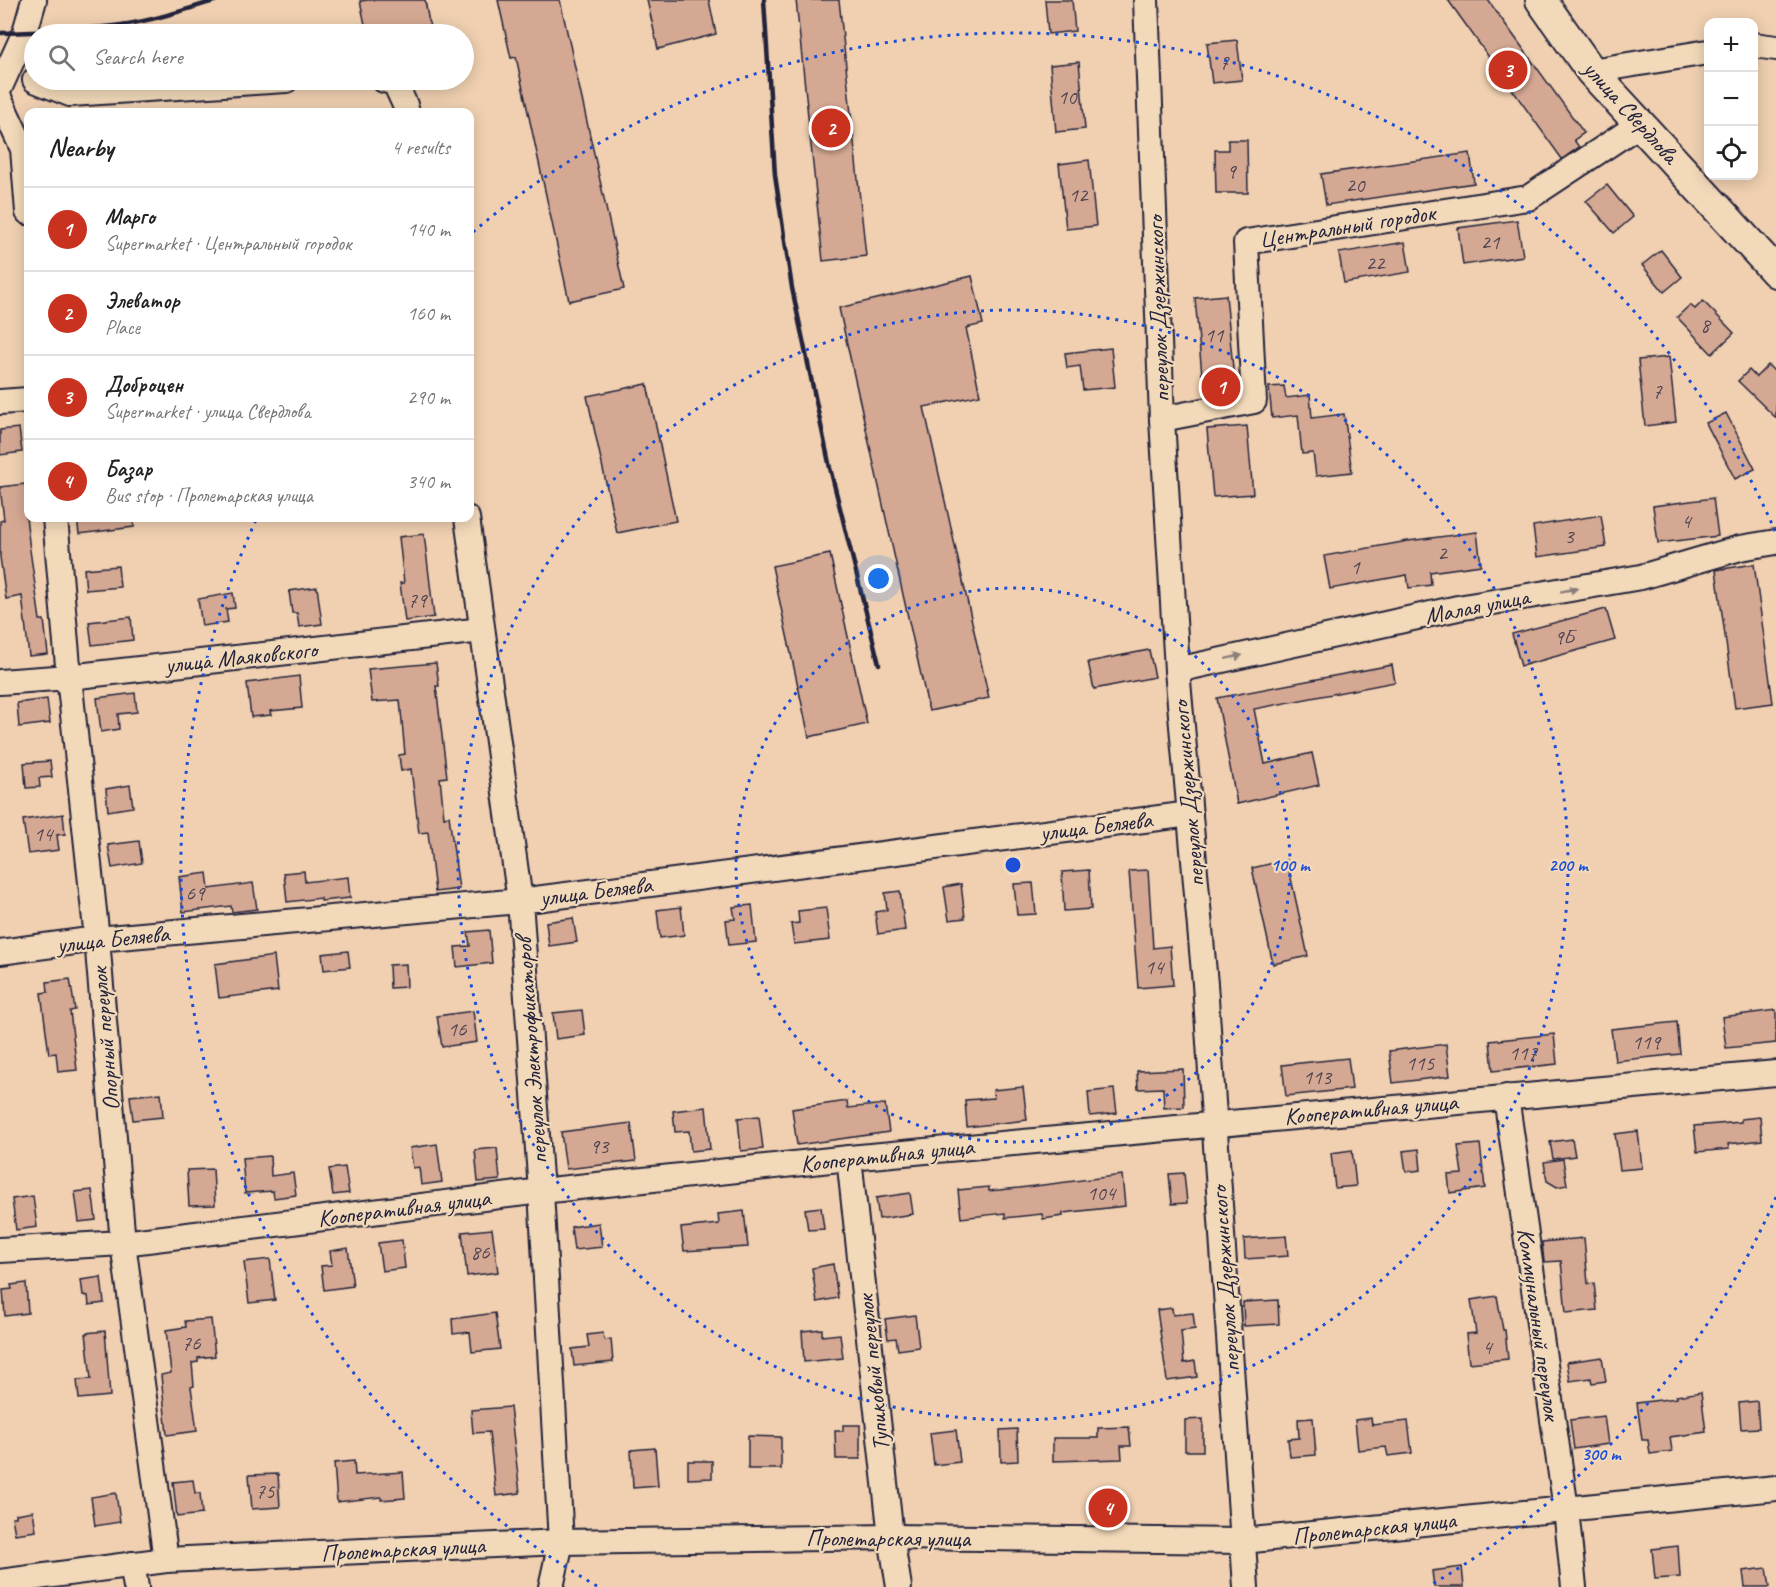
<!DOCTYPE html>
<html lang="en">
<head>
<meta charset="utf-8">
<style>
  :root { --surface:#fff; --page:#f2f2f2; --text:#222; --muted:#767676; --line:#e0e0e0; --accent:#c8321e }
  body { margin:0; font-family:Caveat,sans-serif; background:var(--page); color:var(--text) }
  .controls { position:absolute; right:18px; top:18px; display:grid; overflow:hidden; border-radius:12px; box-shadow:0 3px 15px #0003 }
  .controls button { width:54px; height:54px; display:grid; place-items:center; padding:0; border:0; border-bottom:2px solid var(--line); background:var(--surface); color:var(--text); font:30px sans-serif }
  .you { position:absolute; left:879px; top:579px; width:21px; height:21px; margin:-15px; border:4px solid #fff; border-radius:50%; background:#1a73e8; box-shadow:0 0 0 9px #1a73e833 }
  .badge { display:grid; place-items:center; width:39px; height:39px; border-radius:50%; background:var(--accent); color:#fff; font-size:20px; font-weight:700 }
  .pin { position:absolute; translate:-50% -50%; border:3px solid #fff; box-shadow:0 2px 6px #0006 }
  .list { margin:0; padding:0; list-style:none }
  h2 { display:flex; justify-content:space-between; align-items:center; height:78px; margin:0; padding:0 24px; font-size:26px }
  h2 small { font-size:20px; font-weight:400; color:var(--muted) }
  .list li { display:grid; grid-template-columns:39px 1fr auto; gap:18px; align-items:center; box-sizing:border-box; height:84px; padding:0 24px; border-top:2px solid var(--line) }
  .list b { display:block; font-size:22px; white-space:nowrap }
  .list p { margin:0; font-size:20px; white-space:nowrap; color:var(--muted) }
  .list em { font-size:20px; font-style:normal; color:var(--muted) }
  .icon { flex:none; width:33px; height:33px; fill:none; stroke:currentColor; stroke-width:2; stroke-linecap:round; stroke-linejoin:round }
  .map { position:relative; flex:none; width:1776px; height:1587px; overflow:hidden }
  .search { position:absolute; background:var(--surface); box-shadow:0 3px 15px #0003; left:24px; top:24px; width:450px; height:66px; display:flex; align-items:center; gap:15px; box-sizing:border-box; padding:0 21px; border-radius:33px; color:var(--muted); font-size:22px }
  .panel { position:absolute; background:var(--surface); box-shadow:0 3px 15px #0003; left:24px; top:108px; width:450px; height:414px; border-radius:12px }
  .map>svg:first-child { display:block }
  .building { fill:#d5a893; stroke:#22223b; stroke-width:1.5 }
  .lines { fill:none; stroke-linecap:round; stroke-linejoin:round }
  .minor-casing { stroke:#22223b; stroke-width:28 }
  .major-casing { stroke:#22223b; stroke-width:34 }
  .minor { stroke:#f2d9b9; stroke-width:24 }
  .major { stroke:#f2d9b9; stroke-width:30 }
  .rail { stroke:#22223b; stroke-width:4.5 }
  .oneway { fill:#8a7e7a }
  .ring { fill:none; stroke:#1d4ed8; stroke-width:3; stroke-dasharray:3 6 }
  .labels { text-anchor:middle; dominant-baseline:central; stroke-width:4.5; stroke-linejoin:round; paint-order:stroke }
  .number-label { font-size:21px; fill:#4f4451 }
  .street-label { font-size:24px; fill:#22223b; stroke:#f2d9b9 }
  .centre { fill:#1d4ed8; stroke:#f2d9b9; stroke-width:3 }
  .ring-label { font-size:18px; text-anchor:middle; font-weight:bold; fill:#1d4ed8; stroke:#f2d9b9; stroke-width:4.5; stroke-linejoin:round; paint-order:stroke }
</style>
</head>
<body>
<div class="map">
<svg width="1776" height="1587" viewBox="0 0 1776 1587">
  <rect width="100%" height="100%" fill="#f0d0b1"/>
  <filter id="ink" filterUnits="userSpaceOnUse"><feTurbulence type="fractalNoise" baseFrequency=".0167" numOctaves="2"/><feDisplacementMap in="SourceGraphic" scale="12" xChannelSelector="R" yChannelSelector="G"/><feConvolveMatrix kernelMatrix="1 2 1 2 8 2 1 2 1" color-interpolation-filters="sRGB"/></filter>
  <g filter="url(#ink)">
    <g class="building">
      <path d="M368 0H425L431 34H367L360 1Z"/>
      <path d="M498 0H560L624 289 569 301 516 57 511 58Z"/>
      <path d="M647 0H709L716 34 658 49Z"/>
      <path d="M796 0H839L866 256 823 261Z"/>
      <path d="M1045 0H1072L1075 31 1048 34Z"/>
      <path d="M1448 0H1488L1584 133 1574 140 1579 147 1562 159Z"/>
      <path d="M1237 40 1242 80 1212 83 1207 43Z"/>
      <path d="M1079 62 1085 129 1056 132 1050 65Z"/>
      <path d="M1228 140H1247L1248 193H1216L1215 150H1228Z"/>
      <path d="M1470 153 1474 183 1326 205 1321 174Z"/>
      <path d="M1089 160 1096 226 1066 229 1059 164Z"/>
      <path d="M1607 185 1633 217 1614 233 1586 201Z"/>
      <path d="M1517 220 1523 256 1463 265 1458 228Z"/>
      <path d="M1405 242 1410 272 1344 283 1339 253Z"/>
      <path d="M1661 250 1682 277 1664 292 1642 265Z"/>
      <path d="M972 276 983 324 966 328 980 395 924 407 989 698 929 711 839 308Z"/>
      <path d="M1226 295 1235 390 1207 395 1205 375H1202L1195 298Z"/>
      <path d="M1703 301 1734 333 1712 354 1677 317 1690 305 1695 309Z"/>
      <path d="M1111 348 1115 387 1083 390 1080 366 1067 368 1065 353Z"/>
      <path d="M1669 357 1676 422 1645 426 1638 360Z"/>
      <path d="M1768 365 1776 373V418L1738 381 1749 370 1756 377Z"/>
      <path d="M647 384 676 521 617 533 587 396Z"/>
      <path d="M1284 386 1286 398 1310 395 1312 418 1344 414 1352 472 1316 476 1313 453 1302 454 1298 415 1272 418 1269 387Z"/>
      <path d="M1726 413 1755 469 1735 479 1706 423Z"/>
      <path d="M1247 426 1253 494 1213 497 1207 429Z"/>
      <path d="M19 428 22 452 0 455V430Z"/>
      <path d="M25 484 28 507 25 508 30 550 40 620H44L48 654 29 656 22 596 6 599 0 557V521L4 520 0 487Z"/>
      <path d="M1713 498 1718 536 1658 543 1653 506Z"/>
      <path d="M1601 515 1606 547 1537 557 1533 526Z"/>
      <path d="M77 518H134V527L79 534Z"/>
      <path d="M1477 532 1481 565 1430 572 1431 585 1409 588 1407 575 1330 589 1324 556 1408 541Z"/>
      <path d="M424 534 434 617 405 621 400 583H404L399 537Z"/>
      <path d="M830 554 867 724 809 737 772 566Z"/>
      <path d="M1754 564 1773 703 1735 708 1716 570Z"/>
      <path d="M118 566 120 587 86 590 84 569Z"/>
      <path d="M317 587 322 624 299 627 297 613H292L289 591Z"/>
      <path d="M233 593 235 608 226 609 228 622 202 626 198 599Z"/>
      <path d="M1606 609 1615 640 1521 666 1512 634Z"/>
      <path d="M131 617 133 640 92 645 89 622Z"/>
      <path d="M1149 650 1155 677 1094 689 1088 662Z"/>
      <path d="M436 663 439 686H436L447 777 440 778 444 817 449 816 459 889 435 892 428 832 419 833 411 769 401 771 399 755 405 754 400 700 372 702 368 669Z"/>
      <path d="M1392 665 1395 682 1254 709 1265 764 1312 753 1319 785 1237 804 1217 698Z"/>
      <path d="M299 676 302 708 270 711 271 715 251 717 247 683Z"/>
      <path d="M135 693 137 712 118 714 119 729 101 732 97 698Z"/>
      <path d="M47 699 50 723 19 727 17 703Z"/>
      <path d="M50 761 52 777 39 778 40 787 26 788 24 763Z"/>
      <path d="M130 785 133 807 108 811 106 789Z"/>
      <path d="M63 814 65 834 57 835 59 850 28 854 23 820Z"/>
      <path d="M139 841 142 863 112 868 108 845Z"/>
      <path d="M1287 860 1308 956 1273 964 1252 868Z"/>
      <path d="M1089 870 1091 909 1064 911 1062 872Z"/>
      <path d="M1148 870 1153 948 1170 946 1173 985 1138 988 1129 871Z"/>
      <path d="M304 871 305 882 348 877 350 898 321 901V898L287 902 284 873Z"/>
      <path d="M207 873 209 889 253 883 257 909 232 912 231 906 183 912 179 877Z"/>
      <path d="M1033 883 1036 914 1017 915 1014 884Z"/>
      <path d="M961 884 965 918 949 920 944 887Z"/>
      <path d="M900 891 905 930 878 934 875 912 887 910 885 893Z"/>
      <path d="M752 905 756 942 729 945 726 920 735 919 733 907Z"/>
      <path d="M681 907 684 935 660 938 657 910Z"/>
      <path d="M826 908 830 940 794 944 791 924 799 923 798 911Z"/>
      <path d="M573 918 577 942 549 946 546 922Z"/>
      <path d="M489 930 492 963 457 967 455 947 470 946 468 932Z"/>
      <path d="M348 951 350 967 324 970 322 954Z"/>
      <path d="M274 956 278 991 219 998 215 964Z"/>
      <path d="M406 964 407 987 390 988 389 965Z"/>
      <path d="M70 979 75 1010 70 1011 77 1070 58 1072 56 1053 49 1054 41 993 48 992 47 982Z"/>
      <path d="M582 1010 585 1035 556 1039 553 1013Z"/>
      <path d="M1776 1010V1043L1726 1048 1722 1017Z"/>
      <path d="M473 1011 477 1042 442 1047 437 1016Z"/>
      <path d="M1677 1022 1680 1054 1615 1061 1611 1029Z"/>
      <path d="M1554 1034 1557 1064 1493 1071 1490 1041Z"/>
      <path d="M1446 1044 1450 1076 1393 1083 1389 1051Z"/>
      <path d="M1348 1058 1352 1089 1286 1096 1282 1065Z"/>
      <path d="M1183 1069 1184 1107 1164 1108 1163 1088 1138 1089 1137 1071Z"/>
      <path d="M1023 1087 1027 1120 967 1127 965 1100 994 1098 993 1090Z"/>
      <path d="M1114 1089 1117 1113 1090 1116 1088 1092Z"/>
      <path d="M161 1093 163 1117 133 1120 130 1096Z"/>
      <path d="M847 1101 848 1108 885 1104 889 1132 797 1145 792 1109Z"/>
      <path d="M706 1107 710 1149 691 1151 689 1131 675 1132 673 1111Z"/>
      <path d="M759 1116 763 1149 741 1151 738 1118Z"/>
      <path d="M1760 1117 1762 1140 1728 1144 1729 1149 1697 1152 1694 1126 1741 1122V1119Z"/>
      <path d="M631 1123 636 1161 566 1169 561 1132Z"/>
      <path d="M1638 1131 1642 1168 1620 1170 1615 1134Z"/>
      <path d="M1572 1139 1575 1156 1553 1159 1550 1142Z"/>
      <path d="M437 1144 442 1182 421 1185 419 1167 413 1168 410 1148Z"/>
      <path d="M1480 1144 1485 1188 1450 1193 1448 1175 1462 1174 1458 1146Z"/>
      <path d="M497 1148 500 1180 478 1182 475 1150Z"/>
      <path d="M1419 1149 1421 1170 1406 1172 1403 1151Z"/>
      <path d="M1352 1150 1356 1186 1335 1188 1331 1153Z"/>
      <path d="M270 1156 271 1176 293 1173 296 1195 274 1198 273 1191 245 1193 242 1158Z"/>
      <path d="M1563 1159 1567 1185 1557 1187 1547 1181 1544 1162Z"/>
      <path d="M345 1167 349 1193 333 1195 329 1169Z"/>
      <path d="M213 1169 215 1205 189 1206 187 1170Z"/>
      <path d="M1184 1173 1187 1203 1172 1204 1169 1174Z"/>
      <path d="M1122 1175 1125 1206 1063 1213V1216L1043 1219 1042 1214 1005 1218V1213L961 1218 958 1190 989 1187V1191L1019 1188Z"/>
      <path d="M92 1190 96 1220 79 1222 75 1192Z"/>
      <path d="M910 1193 913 1214 879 1219 876 1198Z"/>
      <path d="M33 1196 37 1227 16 1230 12 1199Z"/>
      <path d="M821 1207 824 1229 808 1230 805 1209Z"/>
      <path d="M744 1211 748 1247 684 1251 681 1228 719 1224 718 1214Z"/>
      <path d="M599 1223 602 1247 574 1250 571 1227Z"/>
      <path d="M492 1229 498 1272 467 1276 462 1232Z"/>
      <path d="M1286 1236 1288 1256 1245 1259 1244 1239Z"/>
      <path d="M1584 1238 1588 1284 1594 1283 1597 1310 1566 1313 1561 1261 1544 1262 1542 1242Z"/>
      <path d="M402 1240 405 1268 382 1271 378 1243Z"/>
      <path d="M348 1248 353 1286 324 1290 321 1266 332 1265 330 1251Z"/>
      <path d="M270 1259 275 1300 249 1303 244 1262Z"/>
      <path d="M833 1264 838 1298 817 1302 812 1268Z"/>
      <path d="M101 1277 104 1303 89 1305 88 1296 83 1295 81 1280Z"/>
      <path d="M26 1283 28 1313 5 1316 3 1290 12 1289 11 1285Z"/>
      <path d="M1497 1296 1503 1330H1505L1508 1359 1469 1363 1466 1334 1476 1333 1471 1300Z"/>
      <path d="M1278 1300 1279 1324 1244 1326 1243 1302Z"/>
      <path d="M1172 1308 1173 1315 1193 1313 1195 1329 1181 1331 1184 1363 1195 1361 1197 1377 1167 1381 1157 1310Z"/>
      <path d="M495 1313 500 1349 472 1352 470 1332 453 1334 452 1319Z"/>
      <path d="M915 1315 919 1347 898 1350 896 1338 888 1339 885 1319Z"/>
      <path d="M211 1319 215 1356 198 1358V1362L192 1363 194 1386 191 1387 197 1431 167 1435 161 1375 171 1373 166 1330 186 1327 185 1321Z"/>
      <path d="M822 1329V1336L840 1334 843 1358 804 1362 802 1331Z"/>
      <path d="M105 1331 110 1396 79 1399 77 1380 91 1379 86 1333Z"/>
      <path d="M603 1333 604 1340 611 1339 613 1362 574 1366 572 1349 589 1347 587 1335Z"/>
      <path d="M1602 1357 1606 1381 1592 1383 1591 1378 1570 1381 1567 1362Z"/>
      <path d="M1701 1392 1706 1432 1670 1437 1672 1451 1650 1454 1648 1440H1642L1637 1403 1677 1398 1676 1396Z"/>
      <path d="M1757 1401 1759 1428 1741 1429 1739 1403Z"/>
      <path d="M510 1407 520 1493 496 1496 489 1432 473 1433 471 1410Z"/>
      <path d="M1604 1416 1608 1444 1574 1449 1570 1420Z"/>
      <path d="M1313 1418 1316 1455 1290 1457 1288 1439 1299 1438 1298 1419Z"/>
      <path d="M1371 1418 1372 1425 1408 1421 1412 1453 1388 1456 1386 1447 1358 1450 1355 1420Z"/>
      <path d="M1203 1419V1451H1185V1420Z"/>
      <path d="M843 1425H860V1459H836L835 1431H843Z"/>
      <path d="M1129 1427 1131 1446H1121L1122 1459 1053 1461V1438H1098V1428Z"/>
      <path d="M1017 1429 1018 1461 1001 1462 1000 1430Z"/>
      <path d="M956 1430 960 1462 934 1465 930 1433Z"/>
      <path d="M748 1436 781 1437V1469H748Z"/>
      <path d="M655 1448 658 1486 633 1488 631 1450Z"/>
      <path d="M354 1461 355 1475 403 1472 405 1498 381 1500V1497L337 1502 334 1463Z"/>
      <path d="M688 1461H712V1478L688 1479Z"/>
      <path d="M278 1474 280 1507 252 1509 249 1475Z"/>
      <path d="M193 1480 195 1493H200L202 1514 177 1517 173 1482Z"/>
      <path d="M116 1493 120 1522 95 1526 91 1497Z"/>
      <path d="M33 1511 36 1531 15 1534 12 1517H16V1514Z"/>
      <path d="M1678 1546 1680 1577 1655 1579 1652 1549Z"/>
      <path d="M1462 1567 1464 1587H1434L1432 1571Z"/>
      <path d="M1767 1568 1770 1587H1745L1743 1571Z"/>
    </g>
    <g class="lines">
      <g class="minor-casing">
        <g id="minor">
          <path d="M1146 0 1162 419 1177 670 1205 984 1246 1587"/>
          <path d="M1754 45 1776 48"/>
          <path d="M1591 71 1708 52"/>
          <path d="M35 80 70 94 286 80"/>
          <path d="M384 80 395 83 405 105 407 112"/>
          <path d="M0 87 25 32 34 0"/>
          <path d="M0 100 23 149 28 212"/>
          <path d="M0 402 28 400"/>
          <path d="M1162 419 1254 401 1246 242 1528 198 1640 124"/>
          <path d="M55 518 69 677 97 939 123 1243 166 1560"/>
          <path d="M467 518 520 901 541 1191 561 1542 551 1587"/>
          <path d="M1177 670 1458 608 1641 577 1740 548 1776 542"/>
          <path d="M0 682 69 677 482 630"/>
          <path d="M0 952 97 939 520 901 1190 814"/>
          <path d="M1506 1097 1566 1509 1574 1587"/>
          <path d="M849 1158 891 1537 899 1587"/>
          <path d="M0 1250 123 1243 541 1191 849 1158 1776 1073"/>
          <path d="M132 1564 136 1587"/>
          <path d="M0 1582 166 1560 561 1542 891 1537 1242 1541 1776 1488"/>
        </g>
      </g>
      <g class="major-casing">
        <path id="major" d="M1541 0 1591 71 1776 272"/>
      </g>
      <use href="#minor" class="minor"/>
      <use href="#major" class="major"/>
      <g class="rail">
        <path d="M764 0 775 175 792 288 830 468 879 664"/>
        <path d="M0 33C42 32 87 30 128 24 159 19 188 9 217 0"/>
      </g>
    </g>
    <defs><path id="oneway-solid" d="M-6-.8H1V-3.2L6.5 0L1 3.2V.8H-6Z" transform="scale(1.5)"/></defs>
    <g class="oneway">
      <use href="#oneway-solid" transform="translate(1569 590) rotate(-10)"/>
      <use href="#oneway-solid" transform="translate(1234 657) rotate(-12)"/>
    </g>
  </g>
  <g class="ring">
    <circle cx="1013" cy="865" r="277"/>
    <circle cx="1013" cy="865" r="555"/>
    <path d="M1776 1197A832 832 0 0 1 1429 1586M597 1586A832 832 0 0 1 256 520M473 232A832 832 0 0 1 1776 533"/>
  </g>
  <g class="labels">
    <g class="number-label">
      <text x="1224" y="62">7</text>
      <text x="1067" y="97">10</text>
      <text x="1231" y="171">9</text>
      <text x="1355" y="185">20</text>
      <text x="1078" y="195">12</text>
      <text x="1490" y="242">21</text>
      <text x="1375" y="263">22</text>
      <text x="1705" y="325">8</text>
      <text x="1214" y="335">11</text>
      <text x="1657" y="391">7</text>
      <text x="1686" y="521">4</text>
      <text x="1569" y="536">3</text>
      <text x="1442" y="553">2</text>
      <text x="1355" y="567">1</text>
      <text x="417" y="600">79</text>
      <text x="1564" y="637">9Б</text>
      <text x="43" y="834">14</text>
      <text x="195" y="893">69</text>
      <text x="1154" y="967">14</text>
      <text x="457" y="1029">16</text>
      <text x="1646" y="1042">119</text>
      <text x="1523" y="1053">117</text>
      <text x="1420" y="1063">115</text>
      <text x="1317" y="1077">113</text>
      <text x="599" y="1146">93</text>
      <text x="1101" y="1193">104</text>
      <text x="480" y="1252">86</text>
      <text x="191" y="1343">76</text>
      <text x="1487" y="1347">4</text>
      <text x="265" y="1491">75</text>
    </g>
    <g class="street-label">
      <text transform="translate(1631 112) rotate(48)">улица Свердлова</text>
      <text transform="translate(1347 226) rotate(-9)">Центральный городок</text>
      <text transform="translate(1158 309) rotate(-92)">переулок Дзержинского</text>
      <text transform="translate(1477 606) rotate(-11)">Малая улица</text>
      <text transform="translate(241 657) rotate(-6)">улица Маяковского</text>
      <text transform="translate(1188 794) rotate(-95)">переулок Дзержинского</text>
      <text transform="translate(1096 826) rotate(-7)">улица Беляева</text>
      <text transform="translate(596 891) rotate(-7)">улица Беляева</text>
      <text transform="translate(113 939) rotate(-6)">улица Беляева</text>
      <text transform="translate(105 1039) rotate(-95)">Опорный переулок</text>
      <text transform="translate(531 1051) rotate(-94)">переулок Электрофикаторов</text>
      <text transform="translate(1371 1109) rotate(-5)">Кооперативная улица</text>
      <text transform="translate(887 1155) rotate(-6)">Кооперативная улица</text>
      <text transform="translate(404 1208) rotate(-7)">Кооперативная улица</text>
      <text transform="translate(1225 1279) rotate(-94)">переулок Дзержинского</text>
      <text transform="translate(1539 1324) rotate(82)">Коммунальный переулок</text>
      <text transform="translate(873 1373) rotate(-96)">Тупиковый переулок</text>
      <text transform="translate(1374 1528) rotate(-6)">Пролетарская улица</text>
      <text x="888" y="1538">Пролетарская улица</text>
      <text transform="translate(403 1549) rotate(-3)">Пролетарская улица</text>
    </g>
  </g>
  <circle cx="1013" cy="865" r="9" class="centre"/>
  <g class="ring-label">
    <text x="1290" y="871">100 m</text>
    <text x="1568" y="871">200 m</text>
    <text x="1601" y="1460">300 m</text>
  </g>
</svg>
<div class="controls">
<button>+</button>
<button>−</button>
<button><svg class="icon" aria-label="locate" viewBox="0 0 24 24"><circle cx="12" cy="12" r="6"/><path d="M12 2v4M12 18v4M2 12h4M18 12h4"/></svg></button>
</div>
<div class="you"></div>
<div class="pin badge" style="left:1221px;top:387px">1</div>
<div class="pin badge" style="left:831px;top:128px">2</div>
<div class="pin badge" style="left:1508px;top:70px">3</div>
<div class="pin badge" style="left:1108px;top:1508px">4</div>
<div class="search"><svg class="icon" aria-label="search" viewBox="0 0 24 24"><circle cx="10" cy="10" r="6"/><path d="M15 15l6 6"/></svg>Search here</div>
<section class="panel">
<h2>Nearby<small>4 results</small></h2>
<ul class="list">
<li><span class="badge">1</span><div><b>Марго</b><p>Supermarket · Центральный городок</p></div><em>140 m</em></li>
<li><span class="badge">2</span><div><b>Элеватор</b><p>Place</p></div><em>160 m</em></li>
<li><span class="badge">3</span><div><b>Доброцен</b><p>Supermarket · улица Свердлова</p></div><em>290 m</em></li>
<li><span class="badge">4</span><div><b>Базар</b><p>Bus stop · Пролетарская улица</p></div><em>340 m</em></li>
</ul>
</section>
</div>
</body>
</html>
